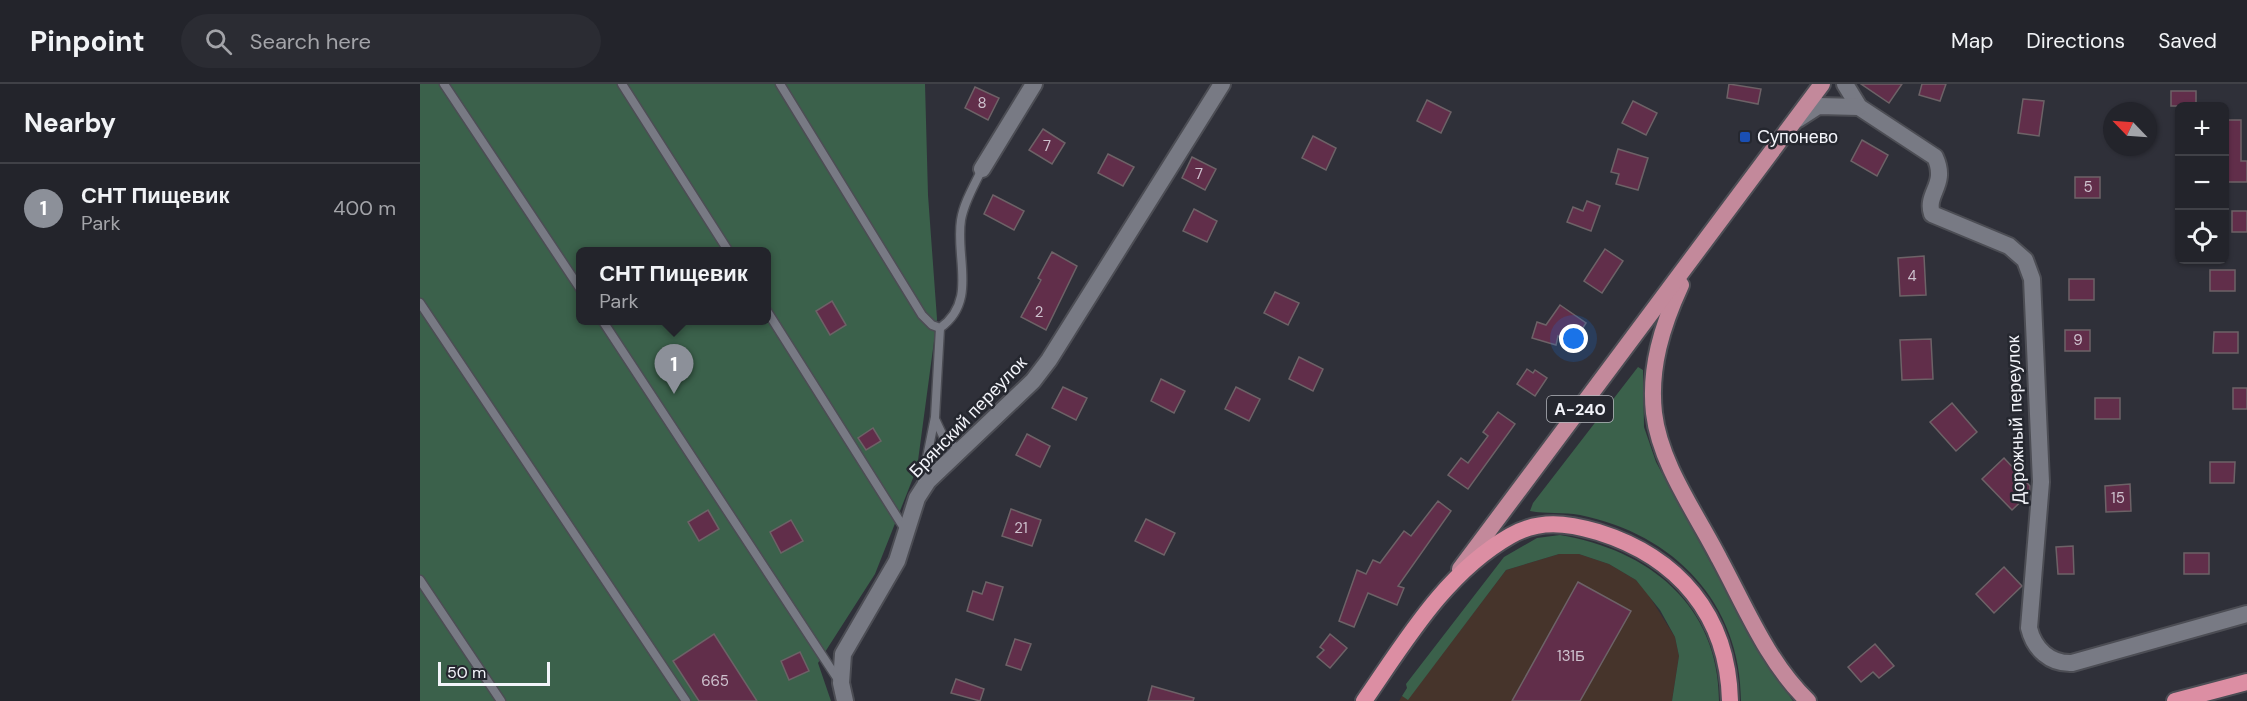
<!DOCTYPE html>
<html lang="en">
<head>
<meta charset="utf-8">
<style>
  :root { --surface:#23242b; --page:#2b2c33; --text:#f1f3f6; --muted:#a3a4a9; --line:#404147; --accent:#8c9099 }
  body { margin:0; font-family:"DM Sans",sans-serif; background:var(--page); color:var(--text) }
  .controls { position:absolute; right:18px; top:18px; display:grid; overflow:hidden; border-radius:9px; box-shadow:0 2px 4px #0004 }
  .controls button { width:54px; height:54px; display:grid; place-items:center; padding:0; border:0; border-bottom:2px solid var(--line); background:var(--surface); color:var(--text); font:30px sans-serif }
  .compass { position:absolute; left:1683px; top:18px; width:54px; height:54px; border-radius:50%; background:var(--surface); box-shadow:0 2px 4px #0004; rotate:295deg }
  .scale { position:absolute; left:18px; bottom:15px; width:112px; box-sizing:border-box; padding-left:6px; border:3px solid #f3f4fa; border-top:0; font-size:16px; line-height:21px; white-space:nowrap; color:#f3f4fa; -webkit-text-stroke:4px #25272f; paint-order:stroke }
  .you { position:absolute; left:1154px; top:255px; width:21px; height:21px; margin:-15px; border:4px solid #fff; border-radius:50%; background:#1a73e8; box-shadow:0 0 0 9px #1a73e833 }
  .badge { display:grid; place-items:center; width:39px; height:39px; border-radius:50%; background:var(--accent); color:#fff; font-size:20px; font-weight:700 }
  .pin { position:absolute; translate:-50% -50px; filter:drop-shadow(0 2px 3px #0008) }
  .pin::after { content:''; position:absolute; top:32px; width:21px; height:18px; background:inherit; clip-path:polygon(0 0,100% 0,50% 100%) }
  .popup { position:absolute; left:156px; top:163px; width:195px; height:78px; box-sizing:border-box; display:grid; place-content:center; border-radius:9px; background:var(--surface); filter:drop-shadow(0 2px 4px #0005); font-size:20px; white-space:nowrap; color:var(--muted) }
  .popup b { font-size:22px; color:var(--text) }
  .popup::after { content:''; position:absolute; left:50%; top:100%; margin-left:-12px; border:12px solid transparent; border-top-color:var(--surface) }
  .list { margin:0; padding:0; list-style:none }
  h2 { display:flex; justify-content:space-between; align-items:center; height:78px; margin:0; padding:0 24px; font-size:26px }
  h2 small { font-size:20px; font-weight:400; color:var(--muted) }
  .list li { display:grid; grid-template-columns:39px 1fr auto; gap:18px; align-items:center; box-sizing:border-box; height:90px; padding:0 24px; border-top:2px solid var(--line) }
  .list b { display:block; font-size:22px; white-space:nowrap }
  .list p { margin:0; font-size:20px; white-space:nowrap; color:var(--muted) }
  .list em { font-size:20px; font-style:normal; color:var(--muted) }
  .icon { flex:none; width:33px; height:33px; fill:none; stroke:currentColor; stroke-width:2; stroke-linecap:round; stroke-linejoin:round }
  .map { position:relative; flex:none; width:1827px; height:617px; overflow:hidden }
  header { display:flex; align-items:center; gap:36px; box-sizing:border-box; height:84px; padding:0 30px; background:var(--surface); border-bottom:2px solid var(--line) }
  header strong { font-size:28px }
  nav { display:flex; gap:33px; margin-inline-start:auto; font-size:21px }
  .search { width:420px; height:54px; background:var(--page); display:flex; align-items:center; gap:15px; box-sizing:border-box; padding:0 21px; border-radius:33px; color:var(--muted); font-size:22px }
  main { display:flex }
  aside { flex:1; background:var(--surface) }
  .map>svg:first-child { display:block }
  .commercial { fill:#46342b }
  .green { fill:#3b614b; fill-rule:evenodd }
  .building { fill:#612e4a; stroke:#6d6267; stroke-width:1.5 }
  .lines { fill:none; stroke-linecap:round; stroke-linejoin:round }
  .service-casing { stroke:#4c4d54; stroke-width:11 }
  .minor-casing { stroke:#4c4d54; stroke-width:20 }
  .primary-casing { stroke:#4c4d54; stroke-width:20 }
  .trunk-casing { stroke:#4c4d54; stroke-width:20 }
  .service { stroke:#787a84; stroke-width:8 }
  .minor { stroke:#787a84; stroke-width:16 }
  .primary { stroke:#c3899b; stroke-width:16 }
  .trunk { stroke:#dc8ea3; stroke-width:16 }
  .transit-dot { fill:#1a4fb4; stroke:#25272f; stroke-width:2 }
  .labels { text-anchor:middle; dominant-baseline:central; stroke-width:5; stroke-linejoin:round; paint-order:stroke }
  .number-label { font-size:15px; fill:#cec2ce }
  .shield { fill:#25272f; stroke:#b5b6bd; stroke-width:1.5 }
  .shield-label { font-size:16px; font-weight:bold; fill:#f3f4fa }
  .poi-label { font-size:18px; fill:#f3f4fa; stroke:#25272f; text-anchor:start }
  .street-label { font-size:18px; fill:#f3f4fa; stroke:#25272f }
</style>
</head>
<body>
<header>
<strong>Pinpoint</strong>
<div class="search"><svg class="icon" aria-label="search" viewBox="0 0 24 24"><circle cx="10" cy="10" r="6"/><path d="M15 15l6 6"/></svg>Search here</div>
<nav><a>Map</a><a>Directions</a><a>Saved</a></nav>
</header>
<main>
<aside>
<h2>Nearby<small></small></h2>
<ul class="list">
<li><span class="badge">1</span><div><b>СНТ Пищевик</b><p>Park</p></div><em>400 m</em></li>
</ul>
</aside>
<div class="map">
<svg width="1827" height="617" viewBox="0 0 1827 617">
  <rect width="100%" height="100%" fill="#2f3039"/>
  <path class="commercial" d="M1139 470H1159L1189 480 1216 496 1228 510 1255 553 1259 572 1252 617H979L982 612 988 615 1086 486Z"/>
  <g class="green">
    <path d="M0 0H505L508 111 517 235 497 384 455 490 398 579 411 617H0ZM161 168H347V236H161Z"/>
    <path d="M1218 283 1223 286 1224 343 1236 378 1334 559 1373 617H1321C1321 519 1254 450 1160 431 1143 428 1126 430 1110 427L1113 419Z"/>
    <path d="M1140 451C1229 466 1299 521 1299 617H1252L1259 572 1255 553 1240 526 1216 496 1189 480 1159 470H1139L1086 486 988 616 982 612 987 604 986 600 1084 473 1117 454Z"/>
  </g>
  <g class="building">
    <path d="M1309 0 1341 5 1338 20 1307 14Z"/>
    <path d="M1441 0H1482L1469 19Z"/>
    <path d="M1502 0H1526L1520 17 1499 11Z"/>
    <path d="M555 3 579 14 568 36 545 24Z"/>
    <rect x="1751" y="7" width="25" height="15"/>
    <path d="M1603 15 1624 17 1619 52 1598 49Z"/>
    <path d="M1007 16 1031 28 1021 49 997 37Z"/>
    <path d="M1213 17 1237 29 1226 51 1202 39Z"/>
    <path d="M1804 36H1821V77H1827V98H1807L1808 57H1804Z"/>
    <path d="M623 45 645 59 632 80 609 66Z"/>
    <path d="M893 52 916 64 906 86 882 74Z"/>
    <path d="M1442 56 1468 71 1457 92 1431 77Z"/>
    <path d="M1198 65 1228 74 1218 106 1196 100 1199 90 1191 88Z"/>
    <path d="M688 70 714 83 703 102 678 89Z"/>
    <path d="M772 73 796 85 785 106 762 94Z"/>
    <rect x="1655" y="93" width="25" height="21"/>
    <path d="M573 111 604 127 594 146 564 130Z"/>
    <path d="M1167 117 1180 122 1171 147 1147 138 1153 123 1163 127Z"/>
    <path d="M774 125 797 137 787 158 763 147Z"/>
    <rect x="1812" y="127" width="15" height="21"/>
    <path d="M1185 165 1203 177 1182 209 1164 197Z"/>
    <path d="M632 168 657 182 626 246 601 233 621 196 618 194Z"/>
    <path d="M1504 172 1506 211 1480 212 1478 174Z"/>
    <rect x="1790" y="186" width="25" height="21"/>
    <rect x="1649" y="195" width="25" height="21"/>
    <path d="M855 208 879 219 868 241 844 229Z"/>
    <path d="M412 217 426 241 410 251 396 227Z"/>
    <path d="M1140 221 1166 239 1152 261 1138 252 1136 261 1112 254 1117 238 1126 241Z"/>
    <rect x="1645" y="246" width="25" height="21"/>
    <path d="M1794 248H1818V269H1793Z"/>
    <path d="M1511 255 1513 295 1482 296 1480 256Z"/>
    <path d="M879 273 903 285 893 307 869 295Z"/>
    <path d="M1107 285 1113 289 1115 286 1127 294 1115 312 1097 300Z"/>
    <path d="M741 295 765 307 754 329 731 317Z"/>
    <path d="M643 303 667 314 656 336 632 324Z"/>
    <path d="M816 303 840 315 829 337 805 325Z"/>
    <rect x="1813" y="304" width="14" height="21"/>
    <rect x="1675" y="314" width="25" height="21"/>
    <path d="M1532 319 1557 348 1536 367 1510 338Z"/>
    <path d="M1078 328 1095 340 1048 405 1028 391 1041 374 1048 379 1068 352 1063 348Z"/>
    <path d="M453 344 461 357 446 366 438 354Z"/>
    <path d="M607 350 630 362 620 383 596 371Z"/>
    <path d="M1584 374 1610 402V409L1592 426 1562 395Z"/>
    <path d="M1790 378H1815L1814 399H1790Z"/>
    <path d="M1710 400 1711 427 1686 428 1685 402Z"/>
    <path d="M1018 417 1031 427 978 502 984 504 977 521 948 509 934 543 919 537 937 486 946 490 953 476 960 479 984 447 991 452Z"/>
    <path d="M591 425 621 436 612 462 582 452Z"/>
    <path d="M288 426 299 445 279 457 268 438Z"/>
    <path d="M726 435 755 449 744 471 715 457Z"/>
    <path d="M371 436 383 457 361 469 350 448Z"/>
    <path d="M1653 462 1654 490H1638L1636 463Z"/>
    <rect x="1764" y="469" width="25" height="21"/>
    <path d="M1584 483 1602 502 1574 529 1556 510Z"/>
    <path d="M566 498 583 503 573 536 547 527 553 507 562 510Z"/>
    <path d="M1158 498 1211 527 1160 617H1092Z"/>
    <path d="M294 550 337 617H279L253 577Z"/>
    <path d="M910 550 927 564 910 584 897 573 904 566 900 563Z"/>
    <path d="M595 555 611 560 601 586 586 581Z"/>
    <path d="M1455 560 1474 582 1459 594 1453 588 1441 598 1428 583Z"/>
    <path d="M380 568 389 587 369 596 361 577Z"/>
    <path d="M536 595 564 605 560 617 531 609Z"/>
    <path d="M732 602 774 614 773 617H728Z"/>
  </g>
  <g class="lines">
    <g class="service-casing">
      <g id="service">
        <path d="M24 0 161 206"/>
        <path d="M202 0 309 168"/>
        <path d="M360 0 502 231 512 241 520 244C558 217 535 174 541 136 544 118 554 102 562 85"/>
        <path d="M0 219 266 617"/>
        <path d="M347 227 486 447"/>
        <path d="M182 236 419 597"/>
        <path d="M516 337 523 352 541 368"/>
        <path d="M502 398 515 333 520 244"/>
        <path d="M0 496 81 617"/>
      </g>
    </g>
    <g class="minor-casing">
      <g id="minor">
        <path d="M1425 0 1439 23 1515 73C1528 101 1505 109 1512 130L1589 162 1605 176 1612 195 1621 398 1609 544C1614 565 1630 580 1652 579L1827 530"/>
        <path d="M1378 35 1398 22 1439 23"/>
        <path d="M562 85 614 0"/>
        <path d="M425 617 421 599 423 570 477 477 497 414 508 397 613 297 629 276 802 0"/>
      </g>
    </g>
    <g class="primary-casing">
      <g id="primary">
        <path d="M1261 201C1242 242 1229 284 1234 329 1240 380 1276 429 1299 474 1325 522 1348 579 1388 617"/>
        <path d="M1040 485 1402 0"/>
      </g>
    </g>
    <g class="trunk-casing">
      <g id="trunk">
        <path d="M944 617C985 558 1025 489 1090 452 1119 435 1147 439 1178 448 1258 473 1308 531 1310 617"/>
        <path d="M1755 617 1827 598"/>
      </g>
    </g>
    <use href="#service" class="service"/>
    <use href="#minor" class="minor"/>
    <use href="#primary" class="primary"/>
    <use href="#trunk" class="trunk"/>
  </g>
  <rect class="transit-dot" x="1319" y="47" width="12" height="12" rx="3"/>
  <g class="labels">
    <g class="number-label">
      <text x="562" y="19">8</text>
      <text x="627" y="62">7</text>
      <text x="779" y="90">7</text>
      <text x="1668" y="103">5</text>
      <text x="1492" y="192">4</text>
      <text x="619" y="228">2</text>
      <text x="1658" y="256">9</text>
      <text x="1698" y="414">15</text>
      <text x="601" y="444">21</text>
      <text x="1151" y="572">131Б</text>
      <text x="295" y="597">665</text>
    </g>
    <rect class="shield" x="1127" y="312" width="66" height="26" rx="4.5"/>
    <g class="shield-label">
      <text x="1160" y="325">А-240</text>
    </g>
    <g class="poi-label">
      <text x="1337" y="53">Супонево</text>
    </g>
    <g class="street-label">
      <text transform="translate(548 333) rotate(-46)">Брянский переулок</text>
      <text transform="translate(1596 336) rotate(-92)">Дорожный переулок</text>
    </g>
  </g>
</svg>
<div class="controls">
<button>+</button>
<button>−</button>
<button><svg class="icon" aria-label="locate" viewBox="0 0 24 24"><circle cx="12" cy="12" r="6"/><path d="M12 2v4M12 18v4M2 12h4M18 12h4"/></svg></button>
</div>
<svg class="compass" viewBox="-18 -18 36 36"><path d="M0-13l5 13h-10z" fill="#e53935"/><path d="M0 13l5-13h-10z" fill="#a3a4a9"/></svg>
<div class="scale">50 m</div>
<div class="you"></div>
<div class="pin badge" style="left:254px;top:310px">1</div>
<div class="popup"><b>СНТ Пищевик</b>Park</div>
</div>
</main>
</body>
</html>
